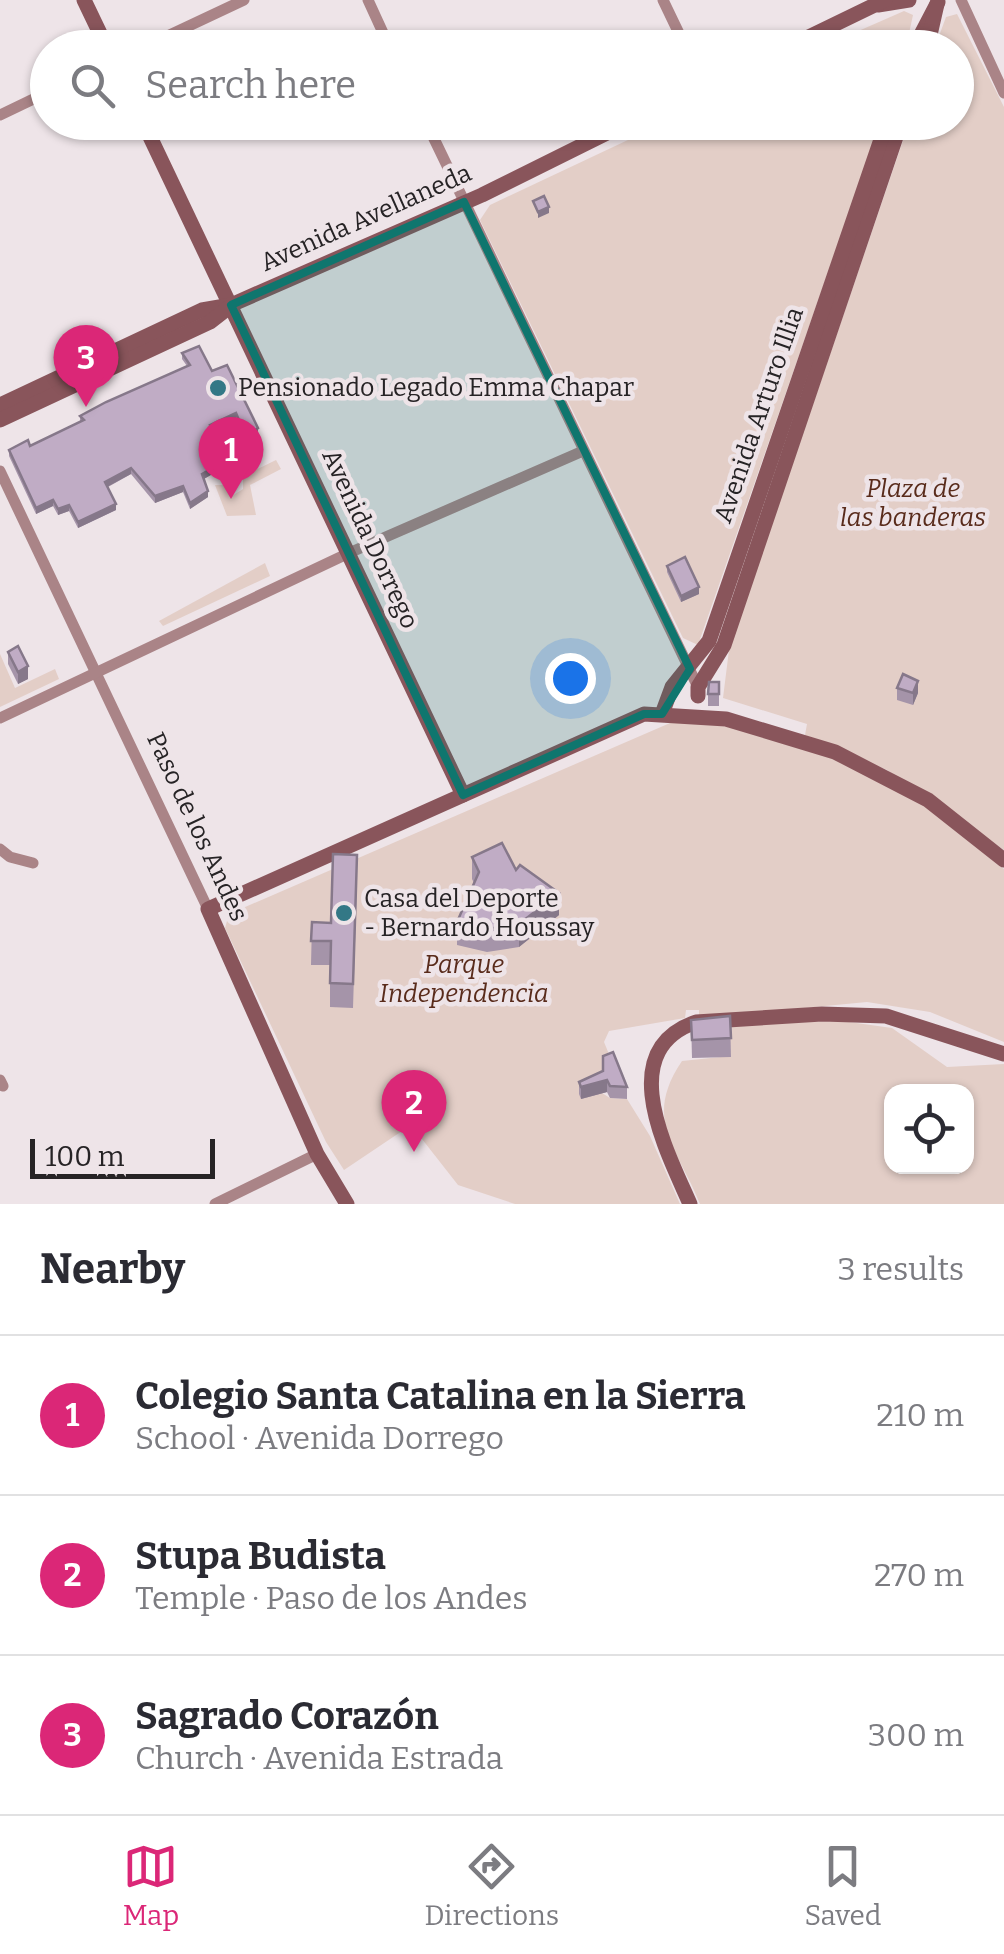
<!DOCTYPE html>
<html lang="en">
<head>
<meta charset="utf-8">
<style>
  :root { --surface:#fff; --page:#f7f7f7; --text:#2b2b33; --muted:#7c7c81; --line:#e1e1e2; --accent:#db2777 }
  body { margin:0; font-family:Bitter,serif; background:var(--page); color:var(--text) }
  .controls { position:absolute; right:30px; bottom:30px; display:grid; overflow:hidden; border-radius:20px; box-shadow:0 2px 8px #0004 }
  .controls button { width:90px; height:90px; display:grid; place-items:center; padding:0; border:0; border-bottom:2px solid var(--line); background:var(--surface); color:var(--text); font:50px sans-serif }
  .scale { position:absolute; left:30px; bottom:25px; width:185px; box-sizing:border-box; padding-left:10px; border:5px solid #262325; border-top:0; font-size:28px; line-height:35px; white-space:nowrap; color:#262325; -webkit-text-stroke:8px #eee4e8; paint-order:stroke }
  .you { position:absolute; left:570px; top:678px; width:35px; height:35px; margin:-25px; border:8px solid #fff; border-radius:50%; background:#1a73e8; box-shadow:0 0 0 15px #1a73e833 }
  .badge { display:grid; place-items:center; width:65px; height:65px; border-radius:50%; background:var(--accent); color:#fff; font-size:32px; font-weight:700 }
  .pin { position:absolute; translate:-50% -82px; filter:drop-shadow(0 2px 5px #0008) }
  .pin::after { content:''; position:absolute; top:52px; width:35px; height:30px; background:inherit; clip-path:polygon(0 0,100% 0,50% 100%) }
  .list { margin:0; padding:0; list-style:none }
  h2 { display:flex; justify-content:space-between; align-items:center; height:130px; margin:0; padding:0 40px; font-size:42px }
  h2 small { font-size:32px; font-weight:400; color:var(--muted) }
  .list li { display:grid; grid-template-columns:65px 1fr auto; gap:30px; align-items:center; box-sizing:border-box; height:160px; padding:0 40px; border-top:2px solid var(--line) }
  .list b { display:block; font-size:38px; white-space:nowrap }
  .list p { margin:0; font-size:32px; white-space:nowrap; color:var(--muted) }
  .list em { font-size:32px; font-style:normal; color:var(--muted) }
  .icon { flex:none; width:55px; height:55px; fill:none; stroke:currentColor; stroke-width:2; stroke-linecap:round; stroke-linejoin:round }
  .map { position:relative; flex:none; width:1004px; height:1204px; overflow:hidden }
  .search { position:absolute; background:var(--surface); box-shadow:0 2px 8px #0004; left:30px; right:30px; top:30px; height:110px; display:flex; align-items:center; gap:25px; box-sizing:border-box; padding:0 35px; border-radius:55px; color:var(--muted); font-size:38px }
  .sheet { height:610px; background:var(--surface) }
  nav { display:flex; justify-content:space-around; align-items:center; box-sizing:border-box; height:140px; border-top:2px solid var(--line); background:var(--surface); font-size:28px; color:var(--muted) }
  nav a { display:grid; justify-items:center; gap:5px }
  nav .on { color:var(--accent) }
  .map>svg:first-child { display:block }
  .green { fill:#e3cec7; fill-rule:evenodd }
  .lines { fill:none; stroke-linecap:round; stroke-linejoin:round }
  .street { stroke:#aa8487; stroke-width:11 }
  .secondary { stroke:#89555b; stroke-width:15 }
  .wall { fill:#a594a9 }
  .shaded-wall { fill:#86788a }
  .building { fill:#c0acc5; stroke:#86788a; stroke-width:2.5 }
  .marked { fill:#0f766e; fill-opacity:0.2; stroke:#0f766e; stroke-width:8; stroke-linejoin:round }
  .poi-dot { fill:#337886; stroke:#eee4e8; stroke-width:4 }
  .labels { text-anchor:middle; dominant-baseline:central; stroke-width:9; stroke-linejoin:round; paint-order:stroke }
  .street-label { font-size:25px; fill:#262325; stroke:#eee4e8 }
  .poi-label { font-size:25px; fill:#262325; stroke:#eee4e8; text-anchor:start }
  .park-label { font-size:25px; font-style:italic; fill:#592b1b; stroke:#eee4e8 }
</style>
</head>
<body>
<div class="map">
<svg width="1004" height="1204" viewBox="0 0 1004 1204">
  <rect width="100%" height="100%" fill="#eee4e8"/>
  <g class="green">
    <path d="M904 11 913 15 906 47H822Z"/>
    <path d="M957 14 1004 107V850L887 770 805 735 807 724 723 698 729 650 909 123 956 122V48L935 47 946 17Z"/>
    <path d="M664 123H880L698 645 683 638 480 220 490 205Z"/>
    <path d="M276 460 281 469 250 485 256 515 227 516 215 485H225L232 496 243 489V476Z"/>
    <path d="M265 563 270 576 163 626 159 621Z"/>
    <path d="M0 654 15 688 55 669 59 679 0 707Z"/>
    <path d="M677 720C760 721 857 758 925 806 952 825 978 848 1004 869V1042L930 1012 867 1002 699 1018V1010H686L685 1018 609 1031 604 1042 613 1064 603 1083 594 1088 610 1098 627 1099 650 1136 680 1204H515L458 1185 411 1125 344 1170 326 1142 225 928 229 914Z"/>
    <path d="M842 1021 892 1028 947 1067 1004 1064V1204H700C678 1148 642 1120 682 1061L730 1056V1024ZM892 1092H966V1166H892Z"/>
  </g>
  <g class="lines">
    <g class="street">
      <path d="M368 0 390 48"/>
      <path d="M663 0 686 48"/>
      <path d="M961 0 1004 93"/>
      <path d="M142 48 244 0"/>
      <path d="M0 115 48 92"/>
      <path d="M426 122 698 687"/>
      <path d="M0 471 208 909"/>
      <path d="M0 718 349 553 583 451"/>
      <path d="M0 849 10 857 33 863"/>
      <path d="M0 1080 3 1086"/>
      <path d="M215 1204 317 1154"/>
    </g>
    <g class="secondary">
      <path d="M84 0 107 48"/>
      <path d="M878 5 909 0"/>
      <path d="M786 48 885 0"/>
      <path d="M914 48 938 2"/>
      <path d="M927 48 937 4"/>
      <path d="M143 122 463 795"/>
      <path d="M0 405 202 310 231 305 482 195 629 122"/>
      <path d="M0 420 210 322 228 308"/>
      <path d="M698 696V687L724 645 901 122"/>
      <path d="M662 714 672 687 709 641 887 122"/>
      <path d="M347 1204 317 1154 208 909 644 714 726 719 835 752 928 800 1004 860"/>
      <path d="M690 1204C667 1151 613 1051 696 1022L822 1014 886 1016 1004 1054"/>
    </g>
  </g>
  <g class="wall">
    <path d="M182 353 212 371 258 434 246 443 236 420 213 430 228 465 204 479 208 497 190 509 183 492 155 503 131 474 108 487 116 510 78 528 69 511 58 515 53 506 36 514 9 456V450L30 446 80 422V416L187 366 182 359Z"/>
    <path d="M667 566 699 594 681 602 667 572Z"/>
    <path d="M8 652 28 679 18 684 8 664Z"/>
    <path d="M719 682V706H708V694Z"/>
    <path d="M897 688 918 693 913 705 897 700Z"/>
    <path d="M472 857 516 870 559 915 519 947 487 952 457 945V922L474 883 472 879Z"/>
    <path d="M357 879 353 1008 330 1007V965H311L312 922 331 923Z"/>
    <path d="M730 1016 731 1057 692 1058 691 1020Z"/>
    <path d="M603 1071 627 1087V1099L610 1098 607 1092 581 1099 579 1094V1082Z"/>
  </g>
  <g class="shaded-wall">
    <path d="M549 207V213L538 218V212Z"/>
    <path d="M236 413V420L210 431V425Z"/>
    <path d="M258 428V434L246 443V437Z"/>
    <path d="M228 459V465L202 480V474Z"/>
    <path d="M131 468V474L105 488V482Z"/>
    <path d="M183 486V492L155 503V496Z"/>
    <path d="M208 491V497L190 509V503Z"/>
    <path d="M53 500V506L36 514V508Z"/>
    <path d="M116 504V510L78 528V522Z"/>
    <path d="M69 505V511L58 515V509Z"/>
    <path d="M699 587V594L681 602V596Z"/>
    <path d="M28 666V679L18 684V672Z"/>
    <path d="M918 681V693L913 705V693Z"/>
    <path d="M559 893V915L519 947V924Z"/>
    <path d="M607 1080V1092L581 1099V1087Z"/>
  </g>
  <g class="building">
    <path d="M544 196 549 207 538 212 533 201Z"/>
    <path d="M199 346 212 371 227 365 258 428 246 437 236 413 210 425 228 459 202 474 208 491 190 503 183 486 155 496 131 468 105 482 116 504 78 522 69 505 58 509 53 500 36 508 9 450 28 440 30 446 84 420 80 416 106 402 190 365 182 353Z"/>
    <path d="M685 557 699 587 681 596 667 566Z"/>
    <path d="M18 646 28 666 18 672 8 652Z"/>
    <path d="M903 674 918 681 913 693 897 688Z"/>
    <path d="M709 682H719V694H708Z"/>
    <path d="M502 843 516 870 520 865 559 893 519 924 487 929 457 922 479 872 472 857Z"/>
    <path d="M333 854 357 855 353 984 330 983 331 941H311L312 922 331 923Z"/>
    <path d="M730 1016 731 1038 692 1040 691 1020Z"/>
    <path d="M613 1052 627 1087 610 1086 607 1080 581 1087 579 1082 603 1071V1056Z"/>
  </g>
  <path class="marked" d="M464 202 690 669 662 714H644L463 795 231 305Z"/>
  <g class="poi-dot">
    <circle cx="218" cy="388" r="10"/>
    <circle cx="344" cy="913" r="10"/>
  </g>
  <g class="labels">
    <g class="street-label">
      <text transform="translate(366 218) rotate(-24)">Avenida Avellaneda</text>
      <text transform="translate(759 415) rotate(-71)">Avenida Arturo Illia</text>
      <text transform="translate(370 539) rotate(65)">Avenida Dorrego</text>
      <text transform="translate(197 827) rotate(65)">Paso de los Andes</text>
    </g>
    <g class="poi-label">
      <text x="238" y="388">Pensionado Legado Emma Chapar</text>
      <text x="364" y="899">Casa del Deporte<tspan x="364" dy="29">- Bernardo Houssay</tspan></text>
    </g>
    <g class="park-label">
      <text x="913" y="489">Plaza de<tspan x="913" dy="29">las banderas</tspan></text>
      <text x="464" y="965">Parque<tspan x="464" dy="29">Independencia</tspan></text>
    </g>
  </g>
</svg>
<div class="controls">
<button><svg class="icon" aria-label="locate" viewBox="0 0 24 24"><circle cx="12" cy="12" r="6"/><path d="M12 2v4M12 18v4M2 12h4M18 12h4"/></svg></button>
</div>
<div class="scale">100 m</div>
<div class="you"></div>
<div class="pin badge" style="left:231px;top:499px">1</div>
<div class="pin badge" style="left:414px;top:1152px">2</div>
<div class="pin badge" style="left:86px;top:407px">3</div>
<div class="search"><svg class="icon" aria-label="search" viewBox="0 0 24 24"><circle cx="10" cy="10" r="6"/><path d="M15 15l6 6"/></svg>Search here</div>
</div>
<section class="sheet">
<h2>Nearby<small>3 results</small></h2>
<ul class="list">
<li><span class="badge">1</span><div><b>Colegio Santa Catalina en la Sierra</b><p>School · Avenida Dorrego</p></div><em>210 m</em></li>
<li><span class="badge">2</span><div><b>Stupa Budista</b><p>Temple · Paso de los Andes</p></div><em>270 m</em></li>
<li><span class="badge">3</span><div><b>Sagrado Corazón</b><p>Church · Avenida Estrada</p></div><em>300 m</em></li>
</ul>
</section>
<nav>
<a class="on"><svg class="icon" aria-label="map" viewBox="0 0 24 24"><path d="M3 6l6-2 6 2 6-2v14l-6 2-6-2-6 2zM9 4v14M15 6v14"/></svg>Map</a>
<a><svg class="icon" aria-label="directions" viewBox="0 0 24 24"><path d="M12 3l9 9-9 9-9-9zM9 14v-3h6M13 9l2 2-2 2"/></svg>Directions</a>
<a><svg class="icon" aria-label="saved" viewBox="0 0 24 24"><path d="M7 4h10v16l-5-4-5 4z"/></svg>Saved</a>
</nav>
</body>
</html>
